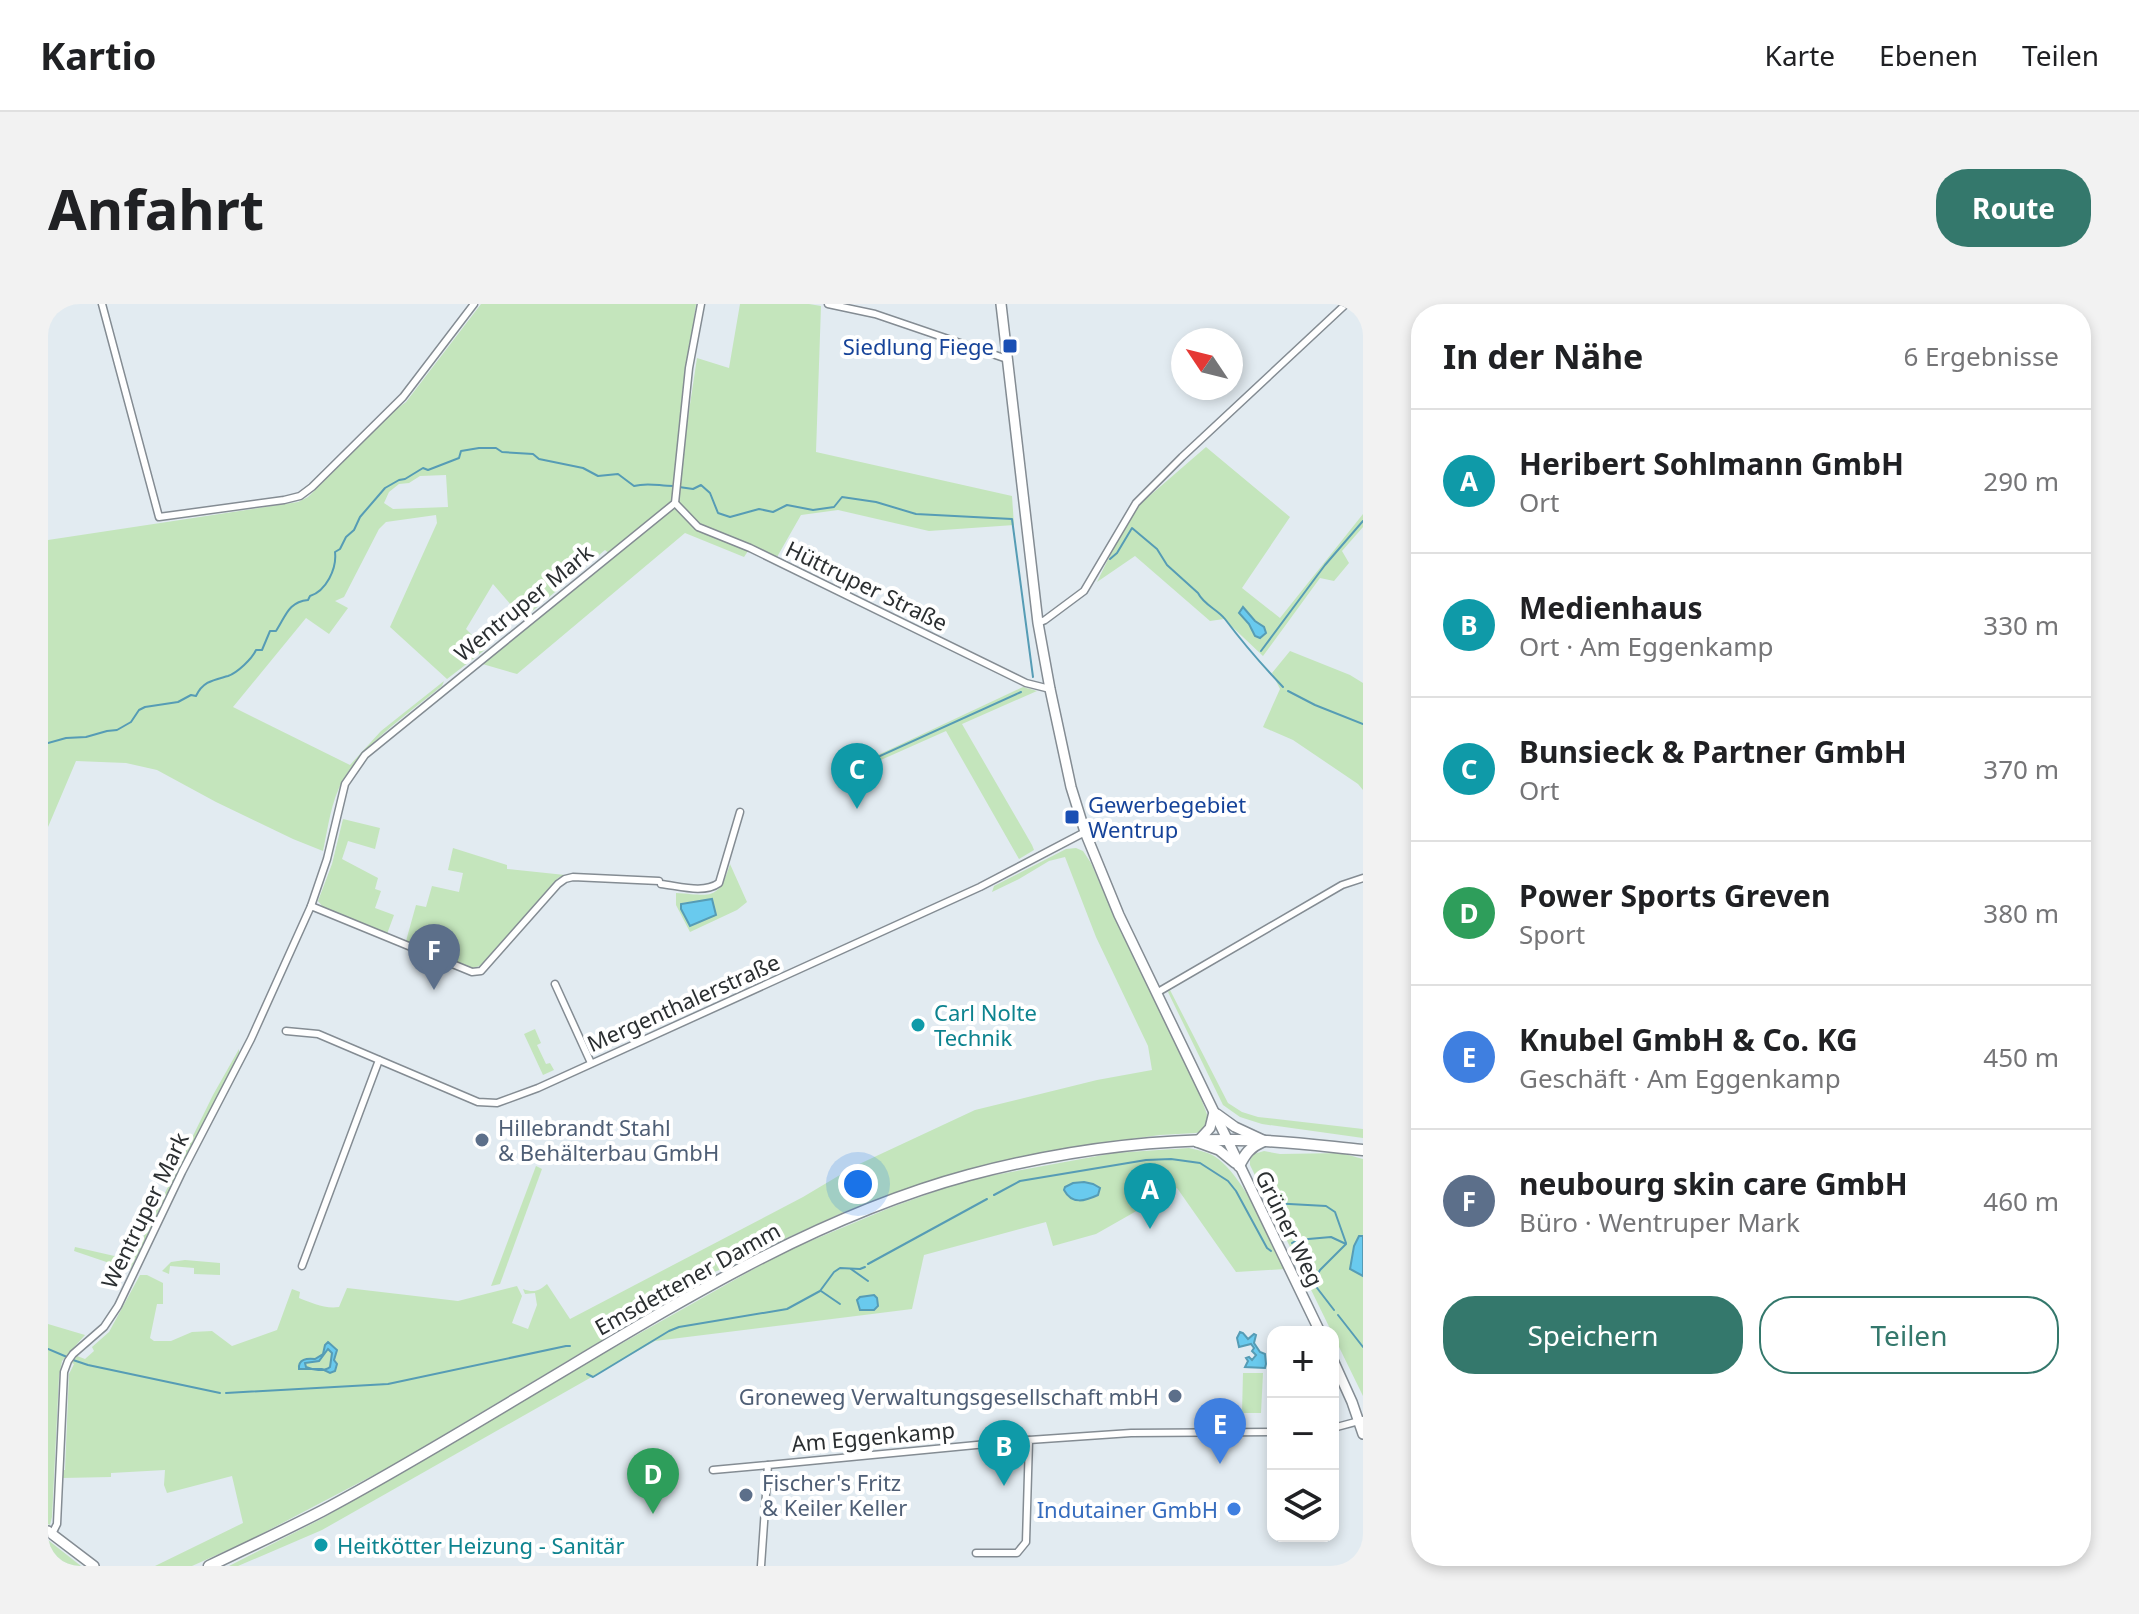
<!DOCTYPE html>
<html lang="de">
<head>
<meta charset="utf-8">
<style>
  :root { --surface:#fff; --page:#f2f2f2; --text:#202124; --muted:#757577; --line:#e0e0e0; --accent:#34786c }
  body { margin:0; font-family:"Noto Sans",sans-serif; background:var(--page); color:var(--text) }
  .controls { position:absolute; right:24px; bottom:24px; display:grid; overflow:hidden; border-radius:16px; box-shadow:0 4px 12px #0003 }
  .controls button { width:72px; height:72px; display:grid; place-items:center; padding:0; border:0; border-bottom:2px solid var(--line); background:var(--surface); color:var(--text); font:40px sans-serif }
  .compass { position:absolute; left:1123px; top:24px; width:72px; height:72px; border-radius:50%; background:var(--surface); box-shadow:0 4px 12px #0003; rotate:305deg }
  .you { position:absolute; left:810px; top:880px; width:28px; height:28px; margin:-20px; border:6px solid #fff; border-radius:50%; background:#1a73e8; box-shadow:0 0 0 12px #1a73e833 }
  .badge { display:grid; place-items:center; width:52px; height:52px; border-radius:50%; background:var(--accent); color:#fff; font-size:26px; font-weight:700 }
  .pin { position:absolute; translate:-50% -66px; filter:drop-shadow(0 2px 4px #0008) }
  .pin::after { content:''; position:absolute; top:42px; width:28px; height:24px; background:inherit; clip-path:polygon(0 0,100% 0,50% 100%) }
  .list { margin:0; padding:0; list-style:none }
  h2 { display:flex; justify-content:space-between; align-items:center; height:104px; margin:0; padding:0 32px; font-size:34px }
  h2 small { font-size:26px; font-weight:400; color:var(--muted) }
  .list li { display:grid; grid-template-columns:52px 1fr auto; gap:24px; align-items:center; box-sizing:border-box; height:144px; padding:0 32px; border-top:2px solid var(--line) }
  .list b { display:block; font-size:30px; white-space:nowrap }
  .list p { margin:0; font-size:26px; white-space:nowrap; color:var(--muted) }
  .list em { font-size:26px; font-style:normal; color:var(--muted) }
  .actions { display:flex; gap:16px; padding:24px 32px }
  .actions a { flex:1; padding:18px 0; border:2px solid var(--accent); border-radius:32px; text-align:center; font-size:28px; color:var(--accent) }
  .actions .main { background:var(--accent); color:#fff }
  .icon { flex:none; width:44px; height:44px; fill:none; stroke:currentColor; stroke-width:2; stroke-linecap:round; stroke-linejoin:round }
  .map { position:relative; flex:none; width:1315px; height:1262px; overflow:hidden; border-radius:32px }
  header { display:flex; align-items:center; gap:48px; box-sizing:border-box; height:112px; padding:0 40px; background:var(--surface); border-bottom:2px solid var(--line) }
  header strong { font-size:38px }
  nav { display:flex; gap:44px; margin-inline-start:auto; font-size:28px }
  .intro { display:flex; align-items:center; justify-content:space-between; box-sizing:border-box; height:192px; padding:0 48px }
  h1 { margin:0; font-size:56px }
  .button { padding:20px 36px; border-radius:32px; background:var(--accent); color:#fff; font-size:28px; font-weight:700 }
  main { display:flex; gap:48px; padding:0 48px }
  aside { flex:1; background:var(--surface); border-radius:32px; box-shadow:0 4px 12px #0003 }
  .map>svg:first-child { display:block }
  .green { fill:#c4e5bc; fill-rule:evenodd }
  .water { fill:#69caee; stroke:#569cb5; stroke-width:2; fill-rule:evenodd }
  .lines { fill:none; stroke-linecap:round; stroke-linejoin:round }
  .stream { stroke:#569cb5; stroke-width:2 }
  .street-casing { stroke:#848c93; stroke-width:9 }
  .secondary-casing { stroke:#848c93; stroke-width:12 }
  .primary-casing { stroke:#848c93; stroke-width:13 }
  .street { stroke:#fff; stroke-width:6 }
  .secondary { stroke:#fff; stroke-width:9 }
  .primary { stroke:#fff; stroke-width:10 }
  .transit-dot { fill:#1a4fb4; stroke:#fff; stroke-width:3 }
  .culture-dot { fill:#0f9aa8; stroke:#fff; stroke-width:3 }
  .service-dot { fill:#5c6f8a; stroke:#fff; stroke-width:3 }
  .shop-dot { fill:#3f7fe0; stroke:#fff; stroke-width:3 }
  .labels { text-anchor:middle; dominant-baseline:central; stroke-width:8; stroke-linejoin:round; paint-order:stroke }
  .transit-label { font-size:22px; fill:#164399; stroke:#fff; text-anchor:end }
  .street-label { font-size:22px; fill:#2b2f31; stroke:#fff }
  .culture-label { font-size:22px; fill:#0d838f; stroke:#fff; text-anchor:start }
  .service-label { font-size:22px; fill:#4e5e75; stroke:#fff; text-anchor:start }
  .shop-label { font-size:22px; fill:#366cbe; stroke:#fff; text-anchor:end }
</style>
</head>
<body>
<header>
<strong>Kartio</strong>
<nav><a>Karte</a><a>Ebenen</a><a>Teilen</a></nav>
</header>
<div class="intro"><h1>Anfahrt</h1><a class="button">Route</a></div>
<main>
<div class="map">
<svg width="1315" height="1262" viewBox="0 0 1315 1262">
  <rect width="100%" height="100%" fill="#e2ebf1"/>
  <g class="green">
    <path d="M433 0H648L631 128 638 127 649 54 681 64 692 0H761L773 2 768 148 964 192 966 221 881 227 790 206 753 211 729 253 704 241 696 253 637 229 469 370 431 359 563 251 557 246 475 315 445 280 418 325 438 345 399 375 342 323 389 219 388 211 338 218 331 225 296 293 287 297 300 304 281 330 258 314 185 403 302 461 333 427 396 377 394 382C361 409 317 439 295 476 283 497 280 524 275 547L245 535 168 498 109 466 78 459 28 457 0 523V236L250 198 260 193 347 106 358 98ZM398 171 400 203 345 205 336 199 341 188 351 180 361 179 372 172Z"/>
    <path d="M1158 143 1242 213 1194 284 1232 314 1315 210V223L1294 247 1301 259 1286 277 1272 274 1215 352 1176 315 1162 317 1087 252 1049 278 1069 237 1091 201Z"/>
    <path d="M1242 347 1302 371 1315 379V486L1310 480 1245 436 1215 423 1232 385 1224 369Z"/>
    <path d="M975 383 989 387 914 420 984 541 986 546 971 555 898 427 808 467 800 465Z"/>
    <path d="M295 515 332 524 327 545 300 537 294 555 330 574 327 585 333 587 327 604 346 611 339 630 275 603 270 597 284 560Z"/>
    <path d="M405 544 459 561V565L517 571 510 574 434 661 422 665 358 637 368 601 378 603 384 582 411 588 415 569 400 566Z"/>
    <path d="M1028 544 1035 547 1043 559 1063 605 1148 781 1160 813 1159 819 1154 827 1148 829 1112 831 1026 843 957 857 876 879 796 908 730 938 685 961 658 971 628 992 347 1160 280 1195 200 1237 144 1262H107L195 1219 184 1172 119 1189 116 1181 117 1166 63 1169V1173L14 1174V1166H17L21 1070 26 1060 24 1059 29 1052 37 1055 46 1047 44 1043 61 1028 92 971H99L115 979V1000H109L102 1034 106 1037H123L144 1028 164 1027 184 1042 229 1026 244 985 252 988 251 994C264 999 276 1005 291 1003L299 984 410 997 469 982 474 992 464 1019 480 1025 489 1001 487 989 477 990 475 985C486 989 491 987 499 980L522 1015 755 893 807 862 927 806 1049 776 1104 766 1100 742 1048 633 1017 553 1001 557 971 575 944 588 946 582 1018 545Z"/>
    <path d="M682 560 699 598 689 606 642 628 628 601V589C663 591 670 598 682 560ZM664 595 642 622 632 603 634 599Z"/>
    <path d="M1122 686 1180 799 1194 808 1210 813 1315 825V834L1214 820 1192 813 1175 801 1120 688Z"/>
    <path d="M487 725 493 739 489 741 498 760 502 759 506 766 495 771 476 730Z"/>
    <path d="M191 745V753L82 966 26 947 27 943 84 956 165 791Z"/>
    <path d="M1141 844C1149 846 1159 848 1166 852 1197 872 1221 933 1237 965L1188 968 1129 884 1048 930 1005 942 998 918 876 951 864 1005 607 1037 274 1226 190 1262H181L275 1214 546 1055 736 948 844 903 919 876 1066 849Z"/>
    <path d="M1216 847 1232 850 1293 849 1315 855V932H1311V971L1315 972V1092L1202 861V856L1206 850Z"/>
    <path d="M488 862 494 865 452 980 443 982Z"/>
    <path d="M137 956 172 959V971L146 970V964L122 962 121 970 114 967 123 958Z"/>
    <path d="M0 1020 37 1031 14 1057 11 1073 4 1213 2 1221 0 1220Z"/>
    <path d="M1195 1069H1215L1213 1109H1194Z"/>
    <path d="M0 1236 33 1262H0Z"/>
  </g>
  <g class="water">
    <path d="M1195 303 1207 317 1216 323 1218 329 1212 334 1207 332 1201 320 1191 309Z"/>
    <path d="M664 595 668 611 642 622 633 605V600Z"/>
    <path d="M1036 878 1045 880 1052 884 1050 891C1037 897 1024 901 1016 886L1017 883 1025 879Z"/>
    <path d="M1311 932H1315V972L1302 965 1306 942Z"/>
    <path d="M826 991 829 994 830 1002 826 1006H812L809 996 812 993Z"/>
    <path d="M1192 1028 1195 1029 1200 1035 1206 1030 1208 1031 1206 1039 1212 1048 1217 1050 1218 1060 1217 1064 1197 1063 1200 1057 1198 1054 1201 1053 1204 1056 1208 1051 1204 1047 1206 1044 1203 1040 1191 1043 1189 1034Z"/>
    <path d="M280 1038 289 1046 286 1056 289 1060 287 1067 282 1069 274 1065H251C250 1055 259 1054 267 1055L275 1050 277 1041ZM280 1045 284 1049 282 1063C276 1068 265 1066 258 1063L257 1059 271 1057Z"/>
  </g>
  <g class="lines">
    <g class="stream">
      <path d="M631 183 645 185 653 181 662 189 670 209 682 213 711 205 725 208 739 201 765 206 786 203 794 193 828 198 868 210 964 215 985 373"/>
      <path d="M1062 255 1069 249 1084 224 1109 245 1119 261 1150 289C1156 301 1169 305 1177 315 1195 339 1214 361 1235 383"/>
      <path d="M1213 347 1277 261 1315 217"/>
      <path d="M1240 387 1267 401 1315 420"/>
      <path d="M0 439 18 434 38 433 59 427 69 426 83 418 91 406 97 403 130 398 143 391 148 392C155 377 166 376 180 372 189 369 204 355 208 346H214L222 327H228C238 312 240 298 260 296L262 292C278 287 289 265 287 248L292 245 298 233 306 226 312 213 337 184 351 176 357 175 375 164 380 166 411 154 413 147 431 144H448L454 148 485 150 491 155 535 164 550 172 570 170 586 182C600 178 611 182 625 182"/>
      <path d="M807 467 810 462 973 388"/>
      <path d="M946 891 972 877 1098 856 1123 855 1152 859 1180 877 1188 887 1219 944 1223 947"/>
      <path d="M1223 899 1278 902 1287 908 1298 939"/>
      <path d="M1244 939 1249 936 1283 933 1298 940 1272 966 1266 977V980L1286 1006"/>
      <path d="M820 960 939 895"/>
      <path d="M803 965 820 977"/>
      <path d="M773 987 792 1000"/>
      <path d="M1290 1011 1315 1043"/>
      <path d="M0 1045 19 1053"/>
      <path d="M25 1056 40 1061 172 1089"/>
      <path d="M539 1070 545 1073 621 1027 631 1023 739 1005 772 987 786 968 792 964 812 965 817 963"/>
      <path d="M178 1089 340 1080 518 1042H522"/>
    </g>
    <g class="street-casing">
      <g id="street">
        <path d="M54 0 111 213 236 196 252 192 264 183 355 93 426 0"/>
        <path d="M780 0 827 10 959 55"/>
        <path d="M627 199 650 223 702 244 978 379 1002 385"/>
        <path d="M990 319 997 316 1036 287 1088 199 1134 153 1298 0"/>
        <path d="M613 580C631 582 656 590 671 579L692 508"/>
        <path d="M263 602 279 555 297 480 317 451 627 199 641 64 653 0"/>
        <path d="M507 680 543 759"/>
        <path d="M1110 688 1294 581 1315 574"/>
        <path d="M238 727 270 730 430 798 449 799 490 784 932 583 1037 528"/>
        <path d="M254 962 331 756"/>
        <path d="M1285 1124 1315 1116"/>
        <path d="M665 1166 720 1161"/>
        <path d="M4 1230 9 1220 16 1068 20 1057 25 1050 56 1023 70 1002 134 868 203 735 263 602 424 668 433 667 510 580 517 575 525 573 611 577"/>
        <path d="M928 1249H969L978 1238 981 1136 1083 1129 1225 1128"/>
        <path d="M713 1262 720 1161 981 1136"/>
      </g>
    </g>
    <g class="secondary-casing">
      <g id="secondary">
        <path d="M953 0 990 319 1002 385 1023 483 1037 528 1071 611 1272 1028"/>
        <path d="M1169 810 1187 823 1215 836"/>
        <path d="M1149 838 1171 846 1187 859"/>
        <path d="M1149 838 1162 824 1166 808"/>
        <path d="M1285 1056 1304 1098 1315 1130"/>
        <path d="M0 1227 46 1262"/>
      </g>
    </g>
    <g class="primary-casing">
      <g id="primary">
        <path d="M1191 862C1197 850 1202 843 1214 838"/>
        <path d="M161 1262C199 1244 237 1226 274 1207 351 1166 424 1121 498 1077 632 997 769 912 921 871 1008 848 1100 835 1189 836 1231 836 1274 842 1315 846"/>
      </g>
    </g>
    <use href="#street" class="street"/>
    <use href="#secondary" class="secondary"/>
    <use href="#primary" class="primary"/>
  </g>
  <g class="transit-dot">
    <rect x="954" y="34" width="16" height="16" rx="4"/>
    <rect x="1016" y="505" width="16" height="16" rx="4"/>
  </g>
  <g class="culture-dot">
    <circle cx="870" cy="721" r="8"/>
    <circle cx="273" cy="1241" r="8"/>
  </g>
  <g class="service-dot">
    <circle cx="434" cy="836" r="8"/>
    <circle cx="1127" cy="1092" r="8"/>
    <circle cx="698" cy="1191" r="8"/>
  </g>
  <circle class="shop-dot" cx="1186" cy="1205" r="8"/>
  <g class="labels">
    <g class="transit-label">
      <text x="946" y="42">Siedlung Fiege</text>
      <text x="1040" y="500" text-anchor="start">Gewerbegebiet<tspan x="1040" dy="25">Wentrup</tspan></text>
    </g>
    <g class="street-label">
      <text transform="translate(819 281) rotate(26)">Hüttruper Straße</text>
      <text transform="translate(475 298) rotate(-39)">Wentruper Mark</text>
      <text transform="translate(635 698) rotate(-24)">Mergenthalerstraße</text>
      <text transform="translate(96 906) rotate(-64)">Wentruper Mark</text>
      <text transform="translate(1242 924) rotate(64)">Grüner Weg</text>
      <text transform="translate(639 974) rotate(-29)">Emsdettener Damm</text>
      <text transform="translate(825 1132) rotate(-5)">Am Eggenkamp</text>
    </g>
    <g class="culture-label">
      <text x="886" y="708">Carl Nolte<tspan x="886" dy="25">Technik</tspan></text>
      <text x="289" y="1241">Heitkötter Heizung - Sanitär</text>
    </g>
    <g class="service-label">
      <text x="450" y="823">Hillebrandt Stahl<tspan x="450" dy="25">&amp; Behälterbau GmbH</tspan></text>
      <text x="1111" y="1092" text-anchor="end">Groneweg Verwaltungsgesellschaft mbH</text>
      <text x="714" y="1178">Fischer's Fritz<tspan x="714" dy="25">&amp; Keiler Keller</tspan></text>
    </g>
    <g class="shop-label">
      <text x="1170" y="1205">Indutainer GmbH</text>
    </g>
  </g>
</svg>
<div class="controls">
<button>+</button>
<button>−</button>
<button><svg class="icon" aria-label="layers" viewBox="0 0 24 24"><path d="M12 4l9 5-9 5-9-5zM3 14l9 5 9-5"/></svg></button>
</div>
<svg class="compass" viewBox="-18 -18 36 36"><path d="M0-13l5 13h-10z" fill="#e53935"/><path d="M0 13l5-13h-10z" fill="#757577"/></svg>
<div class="you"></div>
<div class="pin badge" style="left:1102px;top:925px;background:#0f9aa8">A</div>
<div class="pin badge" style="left:956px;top:1182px;background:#0f9aa8">B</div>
<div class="pin badge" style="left:809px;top:505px;background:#0f9aa8">C</div>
<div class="pin badge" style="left:605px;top:1210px;background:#2e9e5b">D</div>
<div class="pin badge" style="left:1172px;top:1160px;background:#3f7fe0">E</div>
<div class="pin badge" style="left:386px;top:686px;background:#5c6f8a">F</div>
</div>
<aside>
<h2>In der Nähe<small>6 Ergebnisse</small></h2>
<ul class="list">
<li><span class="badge" style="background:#0f9aa8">A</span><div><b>Heribert Sohlmann GmbH</b><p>Ort</p></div><em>290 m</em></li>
<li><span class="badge" style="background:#0f9aa8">B</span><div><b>Medienhaus</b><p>Ort · Am Eggenkamp</p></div><em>330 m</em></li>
<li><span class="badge" style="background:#0f9aa8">C</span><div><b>Bunsieck &amp; Partner GmbH</b><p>Ort</p></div><em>370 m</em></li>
<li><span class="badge" style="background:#2e9e5b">D</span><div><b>Power Sports Greven</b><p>Sport</p></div><em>380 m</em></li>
<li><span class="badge" style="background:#3f7fe0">E</span><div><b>Knubel GmbH &amp; Co. KG</b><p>Geschäft · Am Eggenkamp</p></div><em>450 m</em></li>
<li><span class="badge" style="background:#5c6f8a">F</span><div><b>neubourg skin care GmbH</b><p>Büro · Wentruper Mark</p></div><em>460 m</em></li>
</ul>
<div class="actions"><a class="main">Speichern</a><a>Teilen</a></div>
</aside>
</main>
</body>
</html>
